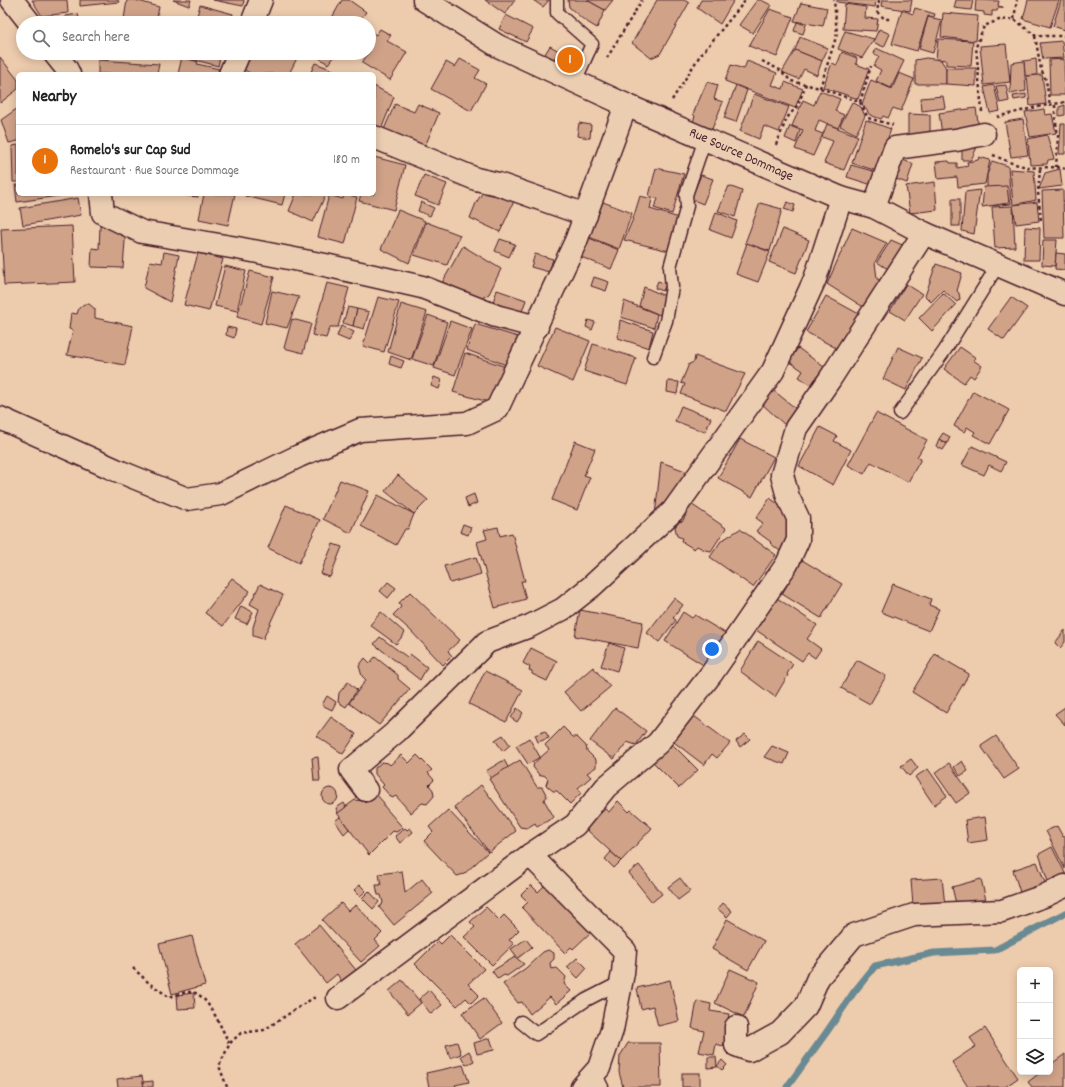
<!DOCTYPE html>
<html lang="en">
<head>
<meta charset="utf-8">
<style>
  :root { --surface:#fff; --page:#f2f2f2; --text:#222; --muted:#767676; --line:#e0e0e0; --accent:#4a1f2b }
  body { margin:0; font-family:Dekko,sans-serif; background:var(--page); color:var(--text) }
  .controls { position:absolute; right:12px; bottom:12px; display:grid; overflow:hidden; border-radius:6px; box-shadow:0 2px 10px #0003 }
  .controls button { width:36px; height:36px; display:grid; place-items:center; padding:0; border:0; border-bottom:1px solid var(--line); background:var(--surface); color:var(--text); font:20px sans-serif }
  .you { position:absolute; left:712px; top:649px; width:14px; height:14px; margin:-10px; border:3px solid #fff; border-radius:50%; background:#1a73e8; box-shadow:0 0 0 6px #1a73e833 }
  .badge { display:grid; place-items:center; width:26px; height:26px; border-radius:50%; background:var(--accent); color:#fff; font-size:13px; font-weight:700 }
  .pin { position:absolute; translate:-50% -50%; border:2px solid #fff; box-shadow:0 1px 4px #0006 }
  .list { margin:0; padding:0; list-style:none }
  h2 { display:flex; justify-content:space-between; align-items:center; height:52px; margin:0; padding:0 16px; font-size:17px }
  h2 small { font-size:13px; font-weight:400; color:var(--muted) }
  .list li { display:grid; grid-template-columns:26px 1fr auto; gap:12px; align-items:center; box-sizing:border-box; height:72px; padding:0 16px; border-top:1px solid var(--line) }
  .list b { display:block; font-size:15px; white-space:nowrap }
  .list p { margin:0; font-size:13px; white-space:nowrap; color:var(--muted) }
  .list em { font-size:13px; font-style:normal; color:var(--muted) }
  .icon { flex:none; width:22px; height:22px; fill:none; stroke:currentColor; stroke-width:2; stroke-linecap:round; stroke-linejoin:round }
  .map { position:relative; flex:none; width:1065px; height:1087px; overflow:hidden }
  .search { position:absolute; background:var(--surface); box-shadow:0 2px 10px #0003; left:16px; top:16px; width:360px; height:44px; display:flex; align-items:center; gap:10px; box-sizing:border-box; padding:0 14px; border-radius:22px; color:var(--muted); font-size:15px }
  .panel { position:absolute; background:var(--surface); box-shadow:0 2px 10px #0003; left:16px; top:72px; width:360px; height:124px; border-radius:6px }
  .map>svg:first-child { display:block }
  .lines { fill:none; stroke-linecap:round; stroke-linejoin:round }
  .stream { stroke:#6a8a93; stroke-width:7 }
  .building { fill:#d0a389; stroke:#4a1f2b }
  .lane-casing { stroke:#4a1f2b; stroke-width:15 }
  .street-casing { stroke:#4a1f2b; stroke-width:25 }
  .secondary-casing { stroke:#4a1f2b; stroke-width:25 }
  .path { stroke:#4a1f2b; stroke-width:2.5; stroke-dasharray:3 3; stroke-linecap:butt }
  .lane { stroke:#ebceb2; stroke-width:12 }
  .street { stroke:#ebceb2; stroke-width:22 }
  .secondary { stroke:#ebceb2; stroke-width:22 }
  .labels { text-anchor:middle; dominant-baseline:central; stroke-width:3; stroke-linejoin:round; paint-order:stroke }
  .street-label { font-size:14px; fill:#4a1f2b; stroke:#ebceb2 }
</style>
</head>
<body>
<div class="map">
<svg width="1065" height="1087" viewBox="0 0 1065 1087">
  <rect width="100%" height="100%" fill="#edcbad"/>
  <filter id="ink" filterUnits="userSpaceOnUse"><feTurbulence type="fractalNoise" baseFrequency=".025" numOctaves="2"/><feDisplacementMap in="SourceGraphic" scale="8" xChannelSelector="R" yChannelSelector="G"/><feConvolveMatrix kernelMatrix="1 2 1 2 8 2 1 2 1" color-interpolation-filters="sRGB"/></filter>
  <g filter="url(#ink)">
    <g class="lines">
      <path class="stream" d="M787 1087 826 1033 854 992 875 966 934 953 995 950 1065 913"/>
    </g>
    <g class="building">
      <path d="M32 0H67L68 13 42 16Z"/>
      <path d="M80 0H118L119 2 80 6Z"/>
      <path d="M127 0H135L159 7 156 23H134L124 19Z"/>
      <path d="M173 0H191L189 6Z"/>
      <path d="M213 0H244L243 6Z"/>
      <path d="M342 0H349L366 12 358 23H329Z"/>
      <path d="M485 0H515L505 14Z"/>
      <path d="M533 0H549L543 7Z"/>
      <path d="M568 0H587L605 10 597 28 584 20 569 7Z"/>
      <path d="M587 0H613L605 10Z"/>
      <path d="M657 0H684L689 3 660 54 651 58 632 43Z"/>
      <path d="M701 0H734L720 24 697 8Z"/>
      <path d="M757 0H761L771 5 753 33 739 25Z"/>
      <path d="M837 0H876L875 7 837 2Z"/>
      <path d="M882 0H912L910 11 881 6Z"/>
      <path d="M956 0H973L971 10 954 8Z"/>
      <path d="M976 0 999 1 998 6 1003 7V8H998L997 11H992V16L984 15V12L975 11Z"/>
      <path d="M1028 0H1059L1050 27 1023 19Z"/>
      <path d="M1061 0H1065V30L1053 26Z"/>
      <path d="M801 3 827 8 823 26 794 21Z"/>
      <path d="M845 4 866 7 865 18 878 19 876 31 843 29Z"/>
      <path d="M200 5 233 14 231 23H195Z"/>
      <path d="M915 8 935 14 934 17 928 16 917 51 892 44 902 10 913 14Z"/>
      <path d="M770 9 793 17 777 57 749 46Z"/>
      <path d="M943 13 978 16 976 41 941 37Z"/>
      <path d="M78 14 80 23H66L65 16Z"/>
      <path d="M506 15 533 29 526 42 499 29Z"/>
      <path d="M928 17 942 20 933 53 919 49Z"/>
      <path d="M107 18 118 20 117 23H106Z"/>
      <path d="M797 22 806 25 803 34 794 31Z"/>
      <path d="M380 29 391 35 387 41 407 52 390 80 362 63 368 53H369V30L376 35Z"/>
      <path d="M879 29 890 34 884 47 873 42Z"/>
      <path d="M845 31 874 39 862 58 838 49Z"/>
      <path d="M800 37 828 48 822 61 795 50Z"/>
      <path d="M938 39 973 41 971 66 946 65V60L936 59Z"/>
      <path d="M1062 41 1064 58 1043 59 1040 43Z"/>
      <path d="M1006 44 1010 82 984 85 980 46Z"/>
      <path d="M550 46 559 51 554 59 545 54Z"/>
      <path d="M876 48 904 61 891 88 876 81 881 70 874 66 879 56 874 54Z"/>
      <path d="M795 50 822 61 817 75 804 69 799 79 782 72Z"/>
      <path d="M842 52 857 58 856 64 869 69 858 99 823 87 832 63 837 65Z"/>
      <path d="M101 53H112L111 58 100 56Z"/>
      <path d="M190 53H221L218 66 188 58Z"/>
      <path d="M252 53H298L299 54 289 74H252L244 70Z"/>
      <path d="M312 53H336L328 64Z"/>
      <path d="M0 57 18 80V89L0 103Z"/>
      <path d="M182 57 198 62 197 64 219 69 217 74H178Z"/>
      <path d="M926 58 941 60 946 68V84H915V60Z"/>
      <path d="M460 59 480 70 475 78 486 84 471 111 431 89 446 62 455 67Z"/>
      <path d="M1036 59 1037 75 1025 76 1024 61Z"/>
      <path d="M1064 59 1065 95H1050L1049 60Z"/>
      <path d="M98 60 159 64 157 74H98Z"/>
      <path d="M747 61 777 73 772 85 783 89 785 82 803 89 795 108 725 81 731 65 744 69Z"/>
      <path d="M1024 61 1026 91 1010 94 1011 63Z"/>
      <path d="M315 63 323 66 343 74H310Z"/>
      <path d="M946 68H976V86L946 84Z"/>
      <path d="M899 73 914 79 901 111 893 108 888 118 883 116 881 119 870 115 862 104 871 80 892 89Z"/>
      <path d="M1040 75H1042L1046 104 1030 106 1027 76Z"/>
      <path d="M707 82 718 85 714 99 723 102 712 129 693 122 695 116 693 114Z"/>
      <path d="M736 85 747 90 736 122 724 118Z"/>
      <path d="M994 85 1000 111 990 113 984 87Z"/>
      <path d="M1006 85 1009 101 1000 103 996 86Z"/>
      <path d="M374 86 394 97 380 132 374 129Z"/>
      <path d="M820 91 840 99 835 111 844 115 838 128 819 120 815 131 823 134 813 156 795 149 803 130 792 126 803 100 814 105Z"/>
      <path d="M754 94 789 107 779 132 764 126 759 139 740 131Z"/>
      <path d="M1026 94V98L1014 100 1013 96Z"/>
      <path d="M943 96 945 108 922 111 921 98Z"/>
      <path d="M852 102 861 107 865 116 856 134 840 126Z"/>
      <path d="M395 104 414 112 418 104 439 113 423 151 382 134Z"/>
      <path d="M1065 105V115L1059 116V107Z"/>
      <path d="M18 108V141L9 143 1 120Z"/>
      <path d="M976 108 979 130 942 134 939 113Z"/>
      <path d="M1044 109 1045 115 1052 114 1056 133 1030 137 1025 112Z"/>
      <path d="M908 114 930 115V136L908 135Z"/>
      <path d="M1023 119 1028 155 1011 157 1005 122Z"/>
      <path d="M866 120 891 129 877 171 852 163Z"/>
      <path d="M579 123 591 125 590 138 577 136Z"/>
      <path d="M827 124 858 136 844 170 824 163 833 141 822 137Z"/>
      <path d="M1061 124H1065V154H1059Z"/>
      <path d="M790 126 800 130 796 143 785 138Z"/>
      <path d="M1047 135 1054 159 1048 160 1047 164 1030 165 1028 139Z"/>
      <path d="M962 141 978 145 971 160H962Z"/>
      <path d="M18 145V182H13L12 146Z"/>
      <path d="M374 157 405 165 394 210 359 201 361 194H374Z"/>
      <path d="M979 157 990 160 985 184 958 187 957 177 938 179 936 162 949 161 950 163H957V168L968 166 967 162 978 160Z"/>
      <path d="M903 160 913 164 907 183 896 179Z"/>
      <path d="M992 161 1008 166 1011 204 987 206V175Z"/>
      <path d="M851 165 876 172 872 185 847 177Z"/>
      <path d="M656 168 684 174 672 214 654 208 658 199 649 196Z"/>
      <path d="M1010 169 1034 171 1036 200 1013 205Z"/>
      <path d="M1060 169 1062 186 1039 189 1045 173Z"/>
      <path d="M424 175 447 184 438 205 415 196Z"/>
      <path d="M701 175 713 179 703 204 691 199Z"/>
      <path d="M935 182 937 210 910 213 906 186Z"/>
      <path d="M15 185H18V194H72L17 202Z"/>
      <path d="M729 186 742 191 735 217 718 211Z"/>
      <path d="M1007 186 1009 203 982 207 984 187Z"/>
      <path d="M486 187 515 199 500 232 470 218 476 203Z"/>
      <path d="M980 190 974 234 962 231 965 192Z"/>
      <path d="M1063 190 1064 238H1044L1042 191Z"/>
      <path d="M171 194H198V197Z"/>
      <path d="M204 194H235L228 225 199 219Z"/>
      <path d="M245 194H285L282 205 245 196Z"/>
      <path d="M296 194H326L313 222 289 211Z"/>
      <path d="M344 194 357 197 345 244 318 237 329 195 343 199Z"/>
      <path d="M640 196 652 199 650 209 679 218 669 251 624 240 633 219Z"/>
      <path d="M78 198 81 215 23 225 20 208Z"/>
      <rect x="952" y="199" width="8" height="27"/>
      <path d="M421 202 434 208 430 216 418 211Z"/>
      <path d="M603 202 632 213 619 249 589 237Z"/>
      <path d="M787 202 795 205 793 212 784 209Z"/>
      <path d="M1037 202 1039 221 1016 224 1013 205Z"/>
      <path d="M760 203 782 209 770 251 745 243Z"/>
      <path d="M1013 206 1015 247 995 248 992 207Z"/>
      <path d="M398 210 425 221 409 263 381 249Z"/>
      <path d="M716 212 737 221 731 238 710 230Z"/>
      <path d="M426 222 460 235 447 265 414 255Z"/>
      <path d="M72 226 75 282 4 285 1 229Z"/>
      <path d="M100 226 126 227 123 268 91 267 92 248 99 249Z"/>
      <path d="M1025 227 1040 228 1039 260H1024Z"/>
      <path d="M852 228 887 243 875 262 877 279 884 282 868 310 827 284Z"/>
      <path d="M783 229 809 240 796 273 769 262Z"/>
      <path d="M589 238 619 250 611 269 581 257Z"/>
      <path d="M500 239 515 244 509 257 495 251Z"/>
      <path d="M891 240 909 248 894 273 877 262Z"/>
      <path d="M1043 240H1057L1055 266 1042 265Z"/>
      <path d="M747 243 770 252 758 282 736 274Z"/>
      <path d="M463 246 501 269 489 294 480 299 439 288Z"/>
      <path d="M164 252 179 255 170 302 144 288 150 261 162 263Z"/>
      <path d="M198 253 223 259 209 311 184 305Z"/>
      <path d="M1056 253 1065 254V270L1055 269Z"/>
      <path d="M535 254 553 259 549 272 531 267Z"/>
      <path d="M936 264 962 273 957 291 959 293 960 299 957 302 943 290 931 302 925 296Z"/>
      <path d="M225 266 246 271 237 311 215 306Z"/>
      <path d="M250 271 274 277 261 324 237 317Z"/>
      <path d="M594 277 609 282 606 291 591 286Z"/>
      <path d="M658 281 666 284 663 291 655 288Z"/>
      <path d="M327 283 349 288 338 327H330L326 338 312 335Z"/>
      <path d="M906 284 922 294 905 320 890 311Z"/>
      <path d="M644 287 665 296 660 315 639 306Z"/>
      <path d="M497 290 526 300 520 317 491 308Z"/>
      <path d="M272 291 299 297 287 328 265 323Z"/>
      <path d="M943 293 956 305 932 331 919 318Z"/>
      <path d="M826 296 859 314 840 350 806 332Z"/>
      <path d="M378 297 399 302 384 352 363 346Z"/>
      <path d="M1011 297 1027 308 1004 340 988 329Z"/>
      <path d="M624 301 657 314 654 328 621 317Z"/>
      <path d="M84 304H89L95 309V318L133 326 125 365 67 355 73 330 69 329 71 313 77 314 79 308Z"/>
      <path d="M401 304 427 312 411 360 388 352Z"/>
      <path d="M348 307 357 309 353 326 343 323Z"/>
      <path d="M357 309 369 312 364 329 353 326Z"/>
      <path d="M428 315 447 322 434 366 412 359Z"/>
      <path d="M292 319 311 324 303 353 284 348Z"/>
      <path d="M588 320 595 322 592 330 586 327Z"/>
      <path d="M620 320 653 331 649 348 618 338Z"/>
      <path d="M450 321 472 329 455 375 434 368Z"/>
      <path d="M475 324 518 337 509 366 467 350Z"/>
      <path d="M341 326 354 332 349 341 337 336Z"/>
      <path d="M227 327 236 329 234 338 226 335Z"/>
      <path d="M555 327 590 341 573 382 537 366Z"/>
      <path d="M593 344 636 358 627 385 584 371Z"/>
      <path d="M898 347 922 358 906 390 883 379Z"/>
      <path d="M960 347 976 358 973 360 982 366 974 378 970 375 964 383 944 369Z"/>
      <path d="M798 348 824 367 811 385 799 377 803 371 789 361Z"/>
      <path d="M465 353 506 367 492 403 453 392Z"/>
      <path d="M391 356 404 361 401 368 389 364Z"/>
      <path d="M695 356 745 374 726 411 681 394 685 384 681 383 689 364 694 362Z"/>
      <path d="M434 377 442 380 439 389 431 386Z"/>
      <path d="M668 381 679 382 677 394 667 392Z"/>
      <path d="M773 390 800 412 786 426 761 403Z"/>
      <path d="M973 391 1009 410 990 444 973 435 975 432 967 427 964 432 954 426Z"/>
      <path d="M681 406 711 418 705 432 675 421Z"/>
      <path d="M876 413 927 440 917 457 921 459 908 482 871 462 864 474 848 465Z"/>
      <path d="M820 427 837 436 834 441 851 450 833 485 799 466Z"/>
      <path d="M943 433 950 437 947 444 939 439Z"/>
      <path d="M740 439 774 457 752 497 718 478Z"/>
      <path d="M939 439 947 444 943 450 936 446Z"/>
      <path d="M575 441 595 449 584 475 590 477 577 510 552 500Z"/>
      <path d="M972 446 1006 462 1001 471 989 465 984 475 962 465Z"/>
      <path d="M661 462 688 472 655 515Z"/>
      <path d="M398 475 428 500 414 514 385 491Z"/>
      <path d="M340 480 369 491 351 533 323 519Z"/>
      <path d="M474 494 477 503 468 507 465 498Z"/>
      <path d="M378 495 414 514 408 529H405L396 545 361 526Z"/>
      <path d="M770 498 779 505 789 522 787 542 780 551 770 543 771 542 756 531 763 523 756 518Z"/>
      <path d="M691 504 726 528 711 551 705 550 697 546 694 549 681 541 682 538 677 536 675 527 680 521 682 522 686 515 684 514Z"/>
      <path d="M286 505 320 520 299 563 268 548Z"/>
      <path d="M463 524 471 527 468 535 460 532Z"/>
      <path d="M498 527 500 536 512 533 525 581H521L526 599 495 608 477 542 487 539 484 530Z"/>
      <path d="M740 529 776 555 753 587 710 557 721 541Z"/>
      <path d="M333 544 342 547 330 577 321 574 324 565Z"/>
      <path d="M476 557 481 574 450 583 444 566Z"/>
      <path d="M802 560 842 584 821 618 782 594Z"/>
      <path d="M232 578 250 591 223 626 205 613Z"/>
      <path d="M388 582 396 588 388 598 380 591Z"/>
      <path d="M260 584 283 595 263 639 253 636V627L259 609 250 604Z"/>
      <path d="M893 584 931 599 929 605 939 609 929 631 881 612Z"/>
      <path d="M410 592 460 640 448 651 452 656 443 665 410 630 393 615 401 607 399 603Z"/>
      <path d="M674 598 683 605 673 618 676 620 659 642 647 633Z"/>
      <path d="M777 598 817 625 807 639 821 649 815 658 808 653 802 661 756 630Z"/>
      <path d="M241 606 253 612 247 624 235 619Z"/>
      <path d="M580 610 643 622 638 648 575 636Z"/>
      <path d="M381 612 405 633 396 644 370 625Z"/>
      <path d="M683 612 692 618 695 615 725 633 705 666 665 641Z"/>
      <path d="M1065 630V642L1060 648 1055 643Z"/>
      <path d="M380 637 407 657 410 654 427 667 420 680 374 644Z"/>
      <path d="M758 641 793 664 787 674 788 675 775 697 740 671Z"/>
      <path d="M609 643 624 648 617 671 601 666Z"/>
      <path d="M531 648 557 661 547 681 532 674V671L529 670 530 667 523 663Z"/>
      <path d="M935 654 969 674 946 713 912 692Z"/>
      <path d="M375 657 398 675V679L410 689 379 725 349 703 366 680 362 676 359 666 365 658 370 663Z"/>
      <path d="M857 660 886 676 870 704 841 688Z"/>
      <path d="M593 667 610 687 581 711 564 692Z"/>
      <path d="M485 671 523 690 506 722 469 704Z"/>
      <path d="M348 682 357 690 346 707 338 702 339 693Z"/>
      <path d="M327 696 336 702 332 710 322 705Z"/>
      <path d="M1065 707V725L1055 714Z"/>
      <path d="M517 708 523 713 517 722 511 718Z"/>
      <path d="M615 708 646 731 636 745 627 742 614 759 590 741Z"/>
      <path d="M690 713 730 743 717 758 712 754 704 765 670 739Z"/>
      <path d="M331 717 356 734 343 754 317 736Z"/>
      <path d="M563 727 573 737H577L586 746 587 751 596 760V767L587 773 591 777 578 788 581 793 570 804 557 791H553L546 785 548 779 544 775 540 776 533 767 534 763 549 750 545 745Z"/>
      <path d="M545 731 549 738 538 742 535 735Z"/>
      <path d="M745 734 750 739 740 747 736 741Z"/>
      <path d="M503 735 510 745 503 751 495 740Z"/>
      <path d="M996 736 1019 769 1004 779 981 746Z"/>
      <path d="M529 738 540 757 528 764 516 746Z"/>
      <path d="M667 739 698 770 679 788 648 757Z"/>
      <path d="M772 746 789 753 784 764 764 757Z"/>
      <path d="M401 755 409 763 417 755 432 770 428 773 434 780 429 785 433 790 434 796 427 804 422 803 411 813 396 796 392 798 382 787 384 785 375 774V768L382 762 388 763 390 765Z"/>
      <path d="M318 757 320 781H314L312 758Z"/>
      <path d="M911 759 918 768 909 776 901 766Z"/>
      <path d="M504 760 509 769 492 780 486 771Z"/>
      <path d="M520 760 537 787H542L547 796 544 800 554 817 537 827 535 823 527 828 520 827 489 779Z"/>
      <path d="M962 761 968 771 960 776 954 767Z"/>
      <path d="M949 763 970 793 956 803 935 773Z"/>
      <path d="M928 769 947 796 934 805 915 777Z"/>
      <path d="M481 785 516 831 489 852 454 807Z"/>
      <circle cx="330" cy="796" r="8"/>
      <path d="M375 793 384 803V806L403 828 396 832 393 831 369 855 337 813 355 800 363 801 365 803Z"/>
      <path d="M618 801 629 812 631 810 652 828 621 861 586 829 605 809 609 812Z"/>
      <path d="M344 803 346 807 338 813 336 808Z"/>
      <path d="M448 810 488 852 464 874 457 876 424 841 433 832 429 827Z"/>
      <path d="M340 817 349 829 344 834 335 821Z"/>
      <path d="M985 817 988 840 968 843 965 820Z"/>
      <path d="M1057 826 1063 837 1065 835V869L1046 831Z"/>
      <path d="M405 828 407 830 410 828 413 832 400 843 395 836Z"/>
      <path d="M1052 847 1065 873V892L1053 897 1039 854Z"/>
      <path d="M611 852 621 861 614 868 605 859Z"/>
      <path d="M1037 862 1050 895 1024 905 1013 870Z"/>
      <path d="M639 865 662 894 652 902 629 873Z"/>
      <path d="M402 871 405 893 422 879 433 893 394 925 379 907 382 905 383 902 381 895H378L376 885H381L379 874Z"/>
      <path d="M680 878 690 891 678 900 668 887Z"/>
      <path d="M942 878 946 915 914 918 911 880Z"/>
      <path d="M981 879 989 913 960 920 952 887Z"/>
      <path d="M360 885 366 891 360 896 354 890Z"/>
      <path d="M531 885 538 892 545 885 591 932 573 949 571 947 565 953 522 908 528 902 521 895Z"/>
      <path d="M369 891 379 902 373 909 362 898Z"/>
      <path d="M341 903 348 911 356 905 382 933 375 940 380 946 361 962 322 920Z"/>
      <path d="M723 903 732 911 727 917 718 909Z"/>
      <path d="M486 907 499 920 504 915 519 930 509 940 514 944 492 965 464 937 475 927 470 922Z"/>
      <path d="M727 919 764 941 748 970 712 949Z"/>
      <path d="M319 925 356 970 342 982 337 974 326 983 295 944Z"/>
      <path d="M450 935 484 969 468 984 479 995 471 1003 466 998 457 1006 415 964 438 941 441 944Z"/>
      <path d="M192 936 205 985 172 994 159 944Z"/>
      <path d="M526 939 532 947 518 958 511 949Z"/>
      <path d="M548 950 554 953V959L550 963 551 969 557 968 566 977 564 984 571 991 556 1004 550 997 530 1014 522 1002 518 1003 503 984 526 968 543 952Z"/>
      <path d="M515 957 524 964 507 976 504 975 498 979 492 971Z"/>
      <path d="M577 958 587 968 578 978 567 967Z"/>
      <path d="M730 969 759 982 744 1017 715 1003Z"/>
      <path d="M402 980 421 1003 408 1014 389 991Z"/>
      <path d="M670 980 679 1021 658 1026 653 1006 641 1009 637 988Z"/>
      <path d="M429 990 442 1005 431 1014 419 999Z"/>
      <path d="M194 993 195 1008 178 1009 177 995Z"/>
      <path d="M484 998 502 1023 480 1039 462 1013Z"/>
      <path d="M697 1001 711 1004 710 1011 729 1014 725 1036H726L723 1046 716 1044 714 1055 699 1052 704 1031 692 1028Z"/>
      <path d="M985 1028 1018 1078 1005 1087H968L952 1062 976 1046 970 1038Z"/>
      <path d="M490 1038 494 1050 477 1054 474 1043Z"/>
      <path d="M457 1042 461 1054 450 1058 446 1045Z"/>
      <path d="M628 1043H660L661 1087H623L619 1072 620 1056Z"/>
      <path d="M469 1051 474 1061 466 1065 461 1056Z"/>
      <path d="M1065 1054V1087H1032L1028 1082 1041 1072H1050V1065Z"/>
      <path d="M708 1057H716L717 1067 708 1068Z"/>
      <path d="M722 1060 727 1065 722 1070 717 1066Z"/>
      <path d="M463 1065 469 1082 455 1085 456 1087H429L426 1073Z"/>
      <rect x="682" y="1073" width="18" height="14"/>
      <path d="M142 1076 144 1087H118L117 1079Z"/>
      <path d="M153 1081V1087H144L143 1082Z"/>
    </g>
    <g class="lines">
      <g class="lane-casing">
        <g id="lane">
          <path d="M557 0V13L592 44 575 81"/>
          <path d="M653 357 666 321 672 287 670 267 687 206 686 195 705 139"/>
          <path d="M900 413 945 350 998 265"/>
          <path d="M521 1022 536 1034 586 1000 621 982"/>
          <path d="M595 1073 602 1087"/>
        </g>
      </g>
      <g class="street-casing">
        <g id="street">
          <path d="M12 0 30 23"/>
          <path d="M252 23 261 0"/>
          <path d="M54 53 66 68 69 74"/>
          <path d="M230 74 239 53"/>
          <path d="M374 137 476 179 498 184 586 215"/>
          <path d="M101 194 103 213 142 232 237 248 325 265 422 287 496 316 537 327"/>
          <path d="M874 207 895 148 956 140 984 134"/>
          <path d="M0 418 116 470 187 499 221 494 299 456 360 430 467 423 497 409 576 241 626 105"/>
          <path d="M366 790 351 770 397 731 487 642 530 626 563 609 592 586 673 511 773 371 815 279 841 198"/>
          <path d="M530 855 625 951 623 973 612 1030 599 1068 582 1087"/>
          <path d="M338 998 530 855 575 825 606 787 658 743 712 673 787 564 798 540V518L788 497 782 475 796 428 830 379 924 233"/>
          <path d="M736 1027V1045L749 1050 780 1033 806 1006 818 978 854 935 914 915 1002 911 1044 896 1065 886"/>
        </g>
      </g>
      <g class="secondary-casing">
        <path id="secondary" d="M424 0 498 46 626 105 841 198 874 207 924 233 1065 294"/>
      </g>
      <g class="path">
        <path d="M879 0 877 12 885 19H891"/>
        <path d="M1014 19 1017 0"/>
        <path d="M1035 36 1041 69 1046 80 1050 106"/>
        <path d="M607 58 642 0"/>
        <path d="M762 61 780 70 791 81 820 88 860 102 868 118 893 125"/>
        <path d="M820 88 837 34 834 0"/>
        <path d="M672 100 699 57 745 1"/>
        <path d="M860 102 871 66"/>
        <path d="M1055 105V116L1058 136 1056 167"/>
        <path d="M982 112 976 47 984 26 999 20 1014 19 1036 36H1065"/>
        <path d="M997 117 1037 107 1065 102"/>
        <path d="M776 145 787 118 798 105 806 84"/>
        <path d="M993 155C1004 160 1015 165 1028 167 1039 169 1057 165 1065 169"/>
        <path d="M1040 169 1038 192 1041 221"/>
        <path d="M133 968 149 983 169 997C176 995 183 992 190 992 207 991 222 1030 229 1043"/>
        <path d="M227 1087 219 1066 230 1043 241 1033 264 1030 313 998H315"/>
      </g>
      <use href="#lane" class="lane"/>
      <use href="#street" class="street"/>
      <use href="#secondary" class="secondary"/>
    </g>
  </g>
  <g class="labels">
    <g class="street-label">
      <text transform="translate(741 155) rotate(24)">Rue Source Dommage</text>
    </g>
  </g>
</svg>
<div class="controls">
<button>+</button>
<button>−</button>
<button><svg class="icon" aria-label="layers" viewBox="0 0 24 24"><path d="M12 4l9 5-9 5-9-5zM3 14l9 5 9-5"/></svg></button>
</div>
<div class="you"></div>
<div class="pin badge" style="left:570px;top:60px;background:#e8710a">1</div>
<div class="search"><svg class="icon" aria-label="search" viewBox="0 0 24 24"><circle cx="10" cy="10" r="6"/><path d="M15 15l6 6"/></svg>Search here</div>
<section class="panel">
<h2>Nearby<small></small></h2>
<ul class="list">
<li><span class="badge" style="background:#e8710a">1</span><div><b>Romelo's sur Cap Sud</b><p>Restaurant · Rue Source Dommage</p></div><em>180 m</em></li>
</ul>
</section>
</div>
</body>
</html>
